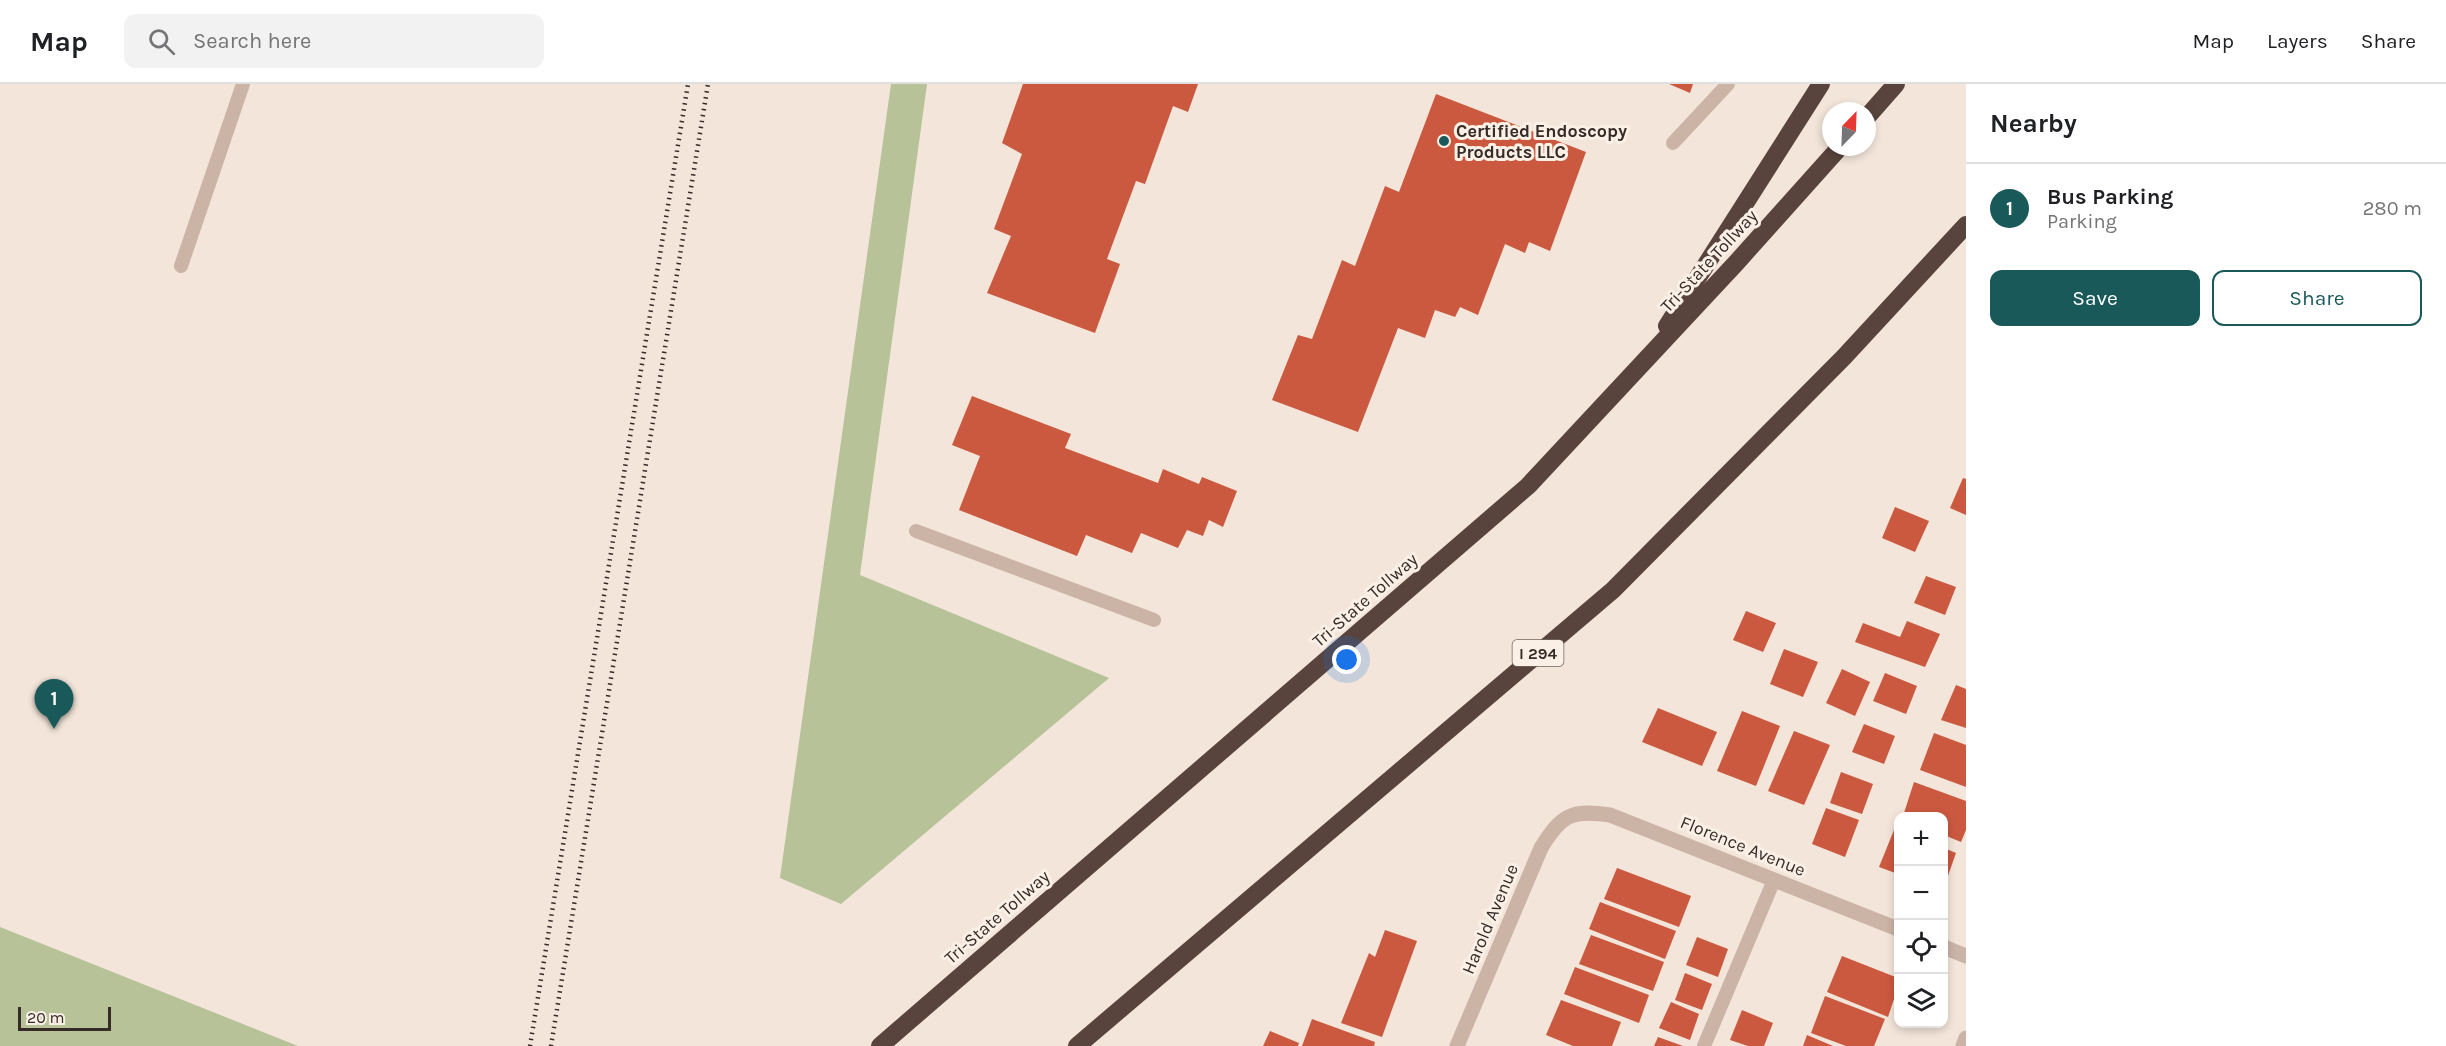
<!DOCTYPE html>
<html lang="en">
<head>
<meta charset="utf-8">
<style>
  :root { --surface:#fff; --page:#f2f2f2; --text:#202124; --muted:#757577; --line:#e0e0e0; --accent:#1a595a }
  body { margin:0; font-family:Karla,sans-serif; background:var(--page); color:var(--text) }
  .controls { position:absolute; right:18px; bottom:18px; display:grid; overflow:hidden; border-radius:12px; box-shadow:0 3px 9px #0003 }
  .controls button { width:54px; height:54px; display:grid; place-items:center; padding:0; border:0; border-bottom:2px solid var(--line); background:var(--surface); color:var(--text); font:30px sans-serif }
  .compass { position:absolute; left:1822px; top:18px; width:54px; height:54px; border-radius:50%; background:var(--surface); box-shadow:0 3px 9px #0003; rotate:23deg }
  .scale { position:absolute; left:18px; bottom:15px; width:93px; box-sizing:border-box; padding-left:6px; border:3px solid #362b27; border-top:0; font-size:16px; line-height:21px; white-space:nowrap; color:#362b27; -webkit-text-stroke:4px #faf0e6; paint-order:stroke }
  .you { position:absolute; left:1347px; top:576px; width:21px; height:21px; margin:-15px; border:4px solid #fff; border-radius:50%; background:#1a73e8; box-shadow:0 0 0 9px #1a73e833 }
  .badge { display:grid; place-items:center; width:39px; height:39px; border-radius:50%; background:var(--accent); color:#fff; font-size:20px; font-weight:700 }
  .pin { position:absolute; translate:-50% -50px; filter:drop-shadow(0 2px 3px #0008) }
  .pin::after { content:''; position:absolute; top:32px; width:21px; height:18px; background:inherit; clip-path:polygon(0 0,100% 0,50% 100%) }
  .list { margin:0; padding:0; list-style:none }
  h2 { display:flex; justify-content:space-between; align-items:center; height:78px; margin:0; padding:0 24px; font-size:26px }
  h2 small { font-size:20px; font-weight:400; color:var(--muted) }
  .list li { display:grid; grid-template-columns:39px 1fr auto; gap:18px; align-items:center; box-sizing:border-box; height:90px; padding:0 24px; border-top:2px solid var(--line) }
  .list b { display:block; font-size:22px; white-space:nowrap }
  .list p { margin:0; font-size:20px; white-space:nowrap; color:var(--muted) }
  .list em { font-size:20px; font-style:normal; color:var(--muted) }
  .actions { display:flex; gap:12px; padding:18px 24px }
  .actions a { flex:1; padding:14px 0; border:2px solid var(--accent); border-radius:12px; text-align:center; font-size:21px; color:var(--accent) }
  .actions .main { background:var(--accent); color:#fff }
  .icon { flex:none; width:33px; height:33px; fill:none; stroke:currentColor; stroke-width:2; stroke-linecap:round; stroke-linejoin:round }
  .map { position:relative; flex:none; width:1966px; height:962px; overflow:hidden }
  header { display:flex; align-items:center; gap:36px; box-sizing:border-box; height:84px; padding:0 30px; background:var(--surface); border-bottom:2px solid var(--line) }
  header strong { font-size:28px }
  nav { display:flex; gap:33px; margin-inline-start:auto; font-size:21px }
  .search { width:420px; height:54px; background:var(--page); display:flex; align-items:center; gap:15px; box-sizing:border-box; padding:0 21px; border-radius:12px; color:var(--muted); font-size:22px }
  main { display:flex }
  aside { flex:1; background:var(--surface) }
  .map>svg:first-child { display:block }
  .green { fill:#b7c299 }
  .building { fill:#cb593f }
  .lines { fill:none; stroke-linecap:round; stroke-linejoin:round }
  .lane { stroke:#cbb4a5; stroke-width:14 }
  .street { stroke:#cbb4a5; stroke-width:15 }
  .highway { stroke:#58443d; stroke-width:18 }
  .rail { stroke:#362b27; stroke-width:4.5; stroke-dasharray:1.5 4.5; stroke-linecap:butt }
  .poi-dot { fill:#1a595a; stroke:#faf0e6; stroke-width:2 }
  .labels { text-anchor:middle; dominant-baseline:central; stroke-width:6; stroke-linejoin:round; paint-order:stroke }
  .shield { fill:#faf0e6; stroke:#716660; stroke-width:1.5 }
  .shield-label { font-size:16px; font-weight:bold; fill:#362b27 }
  .poi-label { font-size:18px; font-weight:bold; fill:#362b27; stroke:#faf0e6; text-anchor:start }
  .street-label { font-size:18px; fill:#362b27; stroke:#faf0e6 }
</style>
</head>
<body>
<header>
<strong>Map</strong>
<div class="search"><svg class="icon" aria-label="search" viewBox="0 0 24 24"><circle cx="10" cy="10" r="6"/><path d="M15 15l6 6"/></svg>Search here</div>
<nav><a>Map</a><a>Layers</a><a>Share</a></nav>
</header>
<main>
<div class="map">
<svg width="1966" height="962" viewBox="0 0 1966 962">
  <rect width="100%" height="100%" fill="#f3e5d9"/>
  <g class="green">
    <path d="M891 0H927L860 491 1109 594 841 820 780 794Z"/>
    <path d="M0 843 298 962H0Z"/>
  </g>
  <g class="building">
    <path d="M1023 0H1198L1188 28 1173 22 1145 100 1136 97 1107 175 1120 180 1095 249 987 209 1011 152 994 145 1022 70 1002 59Z"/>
    <path d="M1669 0H1693L1690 9Z"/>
    <path d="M1436 10 1586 68 1550 167 1529 158 1525 169 1505 160 1478 231 1460 223 1455 233 1435 226 1425 254 1398 244 1358 348 1272 316 1298 251 1312 255 1342 176 1355 182 1385 102 1399 108Z"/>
    <path d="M972 312 1071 350 1065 364 1158 399 1163 385 1199 400 1202 393 1237 407 1223 443 1209 436 1203 452 1187 446 1178 464 1141 449 1132 469 1086 451 1077 472 959 426 980 372 952 361Z"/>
    <path d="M1963 394 1966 395V431L1950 424Z"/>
    <path d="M1895 423 1929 437 1915 468 1882 454Z"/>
    <path d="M1926 492 1956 503 1945 531 1914 519Z"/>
    <path d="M1746 527 1776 539 1763 568 1733 556Z"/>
    <path d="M1907 537 1940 550 1925 583 1855 558 1863 539 1900 553Z"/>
    <path d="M1784 565 1818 578 1803 613 1770 600Z"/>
    <path d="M1842 585 1870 598 1855 632 1826 619Z"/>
    <path d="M1885 589 1917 602 1906 630 1873 617Z"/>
    <path d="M1956 601 1966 605V644L1941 636Z"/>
    <path d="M1658 624 1717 648 1702 682 1642 658Z"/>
    <path d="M1742 627 1780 642 1756 702 1717 687Z"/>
    <path d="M1864 640 1895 652 1884 680 1852 668Z"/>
    <path d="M1794 647 1830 661 1804 721 1768 707Z"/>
    <path d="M1934 649 1966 661V703L1920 686Z"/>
    <path d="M1841 688 1873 700 1862 730 1830 719Z"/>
    <path d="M1914 698 1966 717V746L1961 758 1944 751V732H1903Z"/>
    <path d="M1826 724 1859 736 1845 773 1812 760Z"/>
    <path d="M1894 746 1898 748V790L1879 783Z"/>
    <path d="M1944 764 1956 769 1944 803Z"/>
    <path d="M1617 784 1691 812 1679 843 1604 815Z"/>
    <path d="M1600 818 1676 847 1665 875 1589 845Z"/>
    <path d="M1385 846 1417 857 1382 953 1341 939 1369 869 1375 873Z"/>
    <path d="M1591 851 1664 878 1653 907 1579 880Z"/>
    <path d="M1697 853 1728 865 1718 893 1686 881Z"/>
    <path d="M1842 872 1898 894V903L1888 933 1827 908Z"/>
    <path d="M1575 883 1649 911 1639 939 1564 910Z"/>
    <path d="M1685 889 1712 900 1702 926 1675 916Z"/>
    <path d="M1825 912 1885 935 1874 962H1846L1811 949Z"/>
    <path d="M1561 916 1621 938 1612 962H1573L1546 951Z"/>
    <path d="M1671 918 1699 930 1690 956 1659 944Z"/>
    <path d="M1742 926 1773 939 1764 962H1748L1730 956Z"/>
    <path d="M1312 935 1375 958 1374 962H1302Z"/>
    <path d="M1270 947 1299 959 1298 962H1263Z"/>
    <path d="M1807 951 1833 962H1803Z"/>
    <path d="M1658 953 1683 962H1654Z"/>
  </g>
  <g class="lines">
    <g class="lane">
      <path d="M1673 59 1728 0"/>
      <path d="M181 182 243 0"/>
      <path d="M916 447 1154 536"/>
      <path d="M1704 962 1774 796"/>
    </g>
    <g class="street">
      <path d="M1944 863 1966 872"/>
      <path d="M1457 962 1541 764C1561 731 1572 725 1610 731L1898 845"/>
      <path d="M1963 962 1966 954"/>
    </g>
    <g class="highway">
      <path d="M1867 33 1896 0"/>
      <path d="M1667 242 1821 0"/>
      <path d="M880 962 1528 402 1737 178 1840 63"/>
      <path d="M1077 962 1613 506 1844 273 1966 141"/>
    </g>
    <g class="rail">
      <path d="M530 962 688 0"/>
      <path d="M551 962 708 0"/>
    </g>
  </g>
  <circle class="poi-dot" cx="1444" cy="57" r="6"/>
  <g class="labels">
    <rect class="shield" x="1512.5" y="556" width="51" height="26" rx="4.5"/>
    <g class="shield-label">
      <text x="1538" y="569">I 294</text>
    </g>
    <g class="poi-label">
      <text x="1456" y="47">Certified Endoscopy<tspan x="1456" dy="21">Products LLC</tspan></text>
    </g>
    <g class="street-label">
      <text transform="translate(1709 177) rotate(-47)">Tri-State Tollway</text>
      <text transform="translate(1365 516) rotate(-41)">Tri-State Tollway</text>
      <text transform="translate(1743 762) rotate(22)">Florence Avenue</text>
      <text transform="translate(997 833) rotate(-41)">Tri-State Tollway</text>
      <text transform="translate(1490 835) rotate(-67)">Harold Avenue</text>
    </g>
  </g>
</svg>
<div class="controls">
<button>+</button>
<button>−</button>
<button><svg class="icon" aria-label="locate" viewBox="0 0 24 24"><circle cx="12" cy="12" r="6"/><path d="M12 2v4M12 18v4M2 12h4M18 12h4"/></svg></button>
<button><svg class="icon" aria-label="layers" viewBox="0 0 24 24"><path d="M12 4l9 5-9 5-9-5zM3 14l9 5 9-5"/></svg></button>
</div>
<svg class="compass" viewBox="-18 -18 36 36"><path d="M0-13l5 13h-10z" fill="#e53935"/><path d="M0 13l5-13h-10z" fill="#757577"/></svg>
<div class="scale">20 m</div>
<div class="you"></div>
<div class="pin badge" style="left:54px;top:645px">1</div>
</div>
<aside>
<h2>Nearby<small></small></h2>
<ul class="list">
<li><span class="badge">1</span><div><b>Bus Parking</b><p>Parking</p></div><em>280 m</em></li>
</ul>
<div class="actions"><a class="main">Save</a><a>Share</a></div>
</aside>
</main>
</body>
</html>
